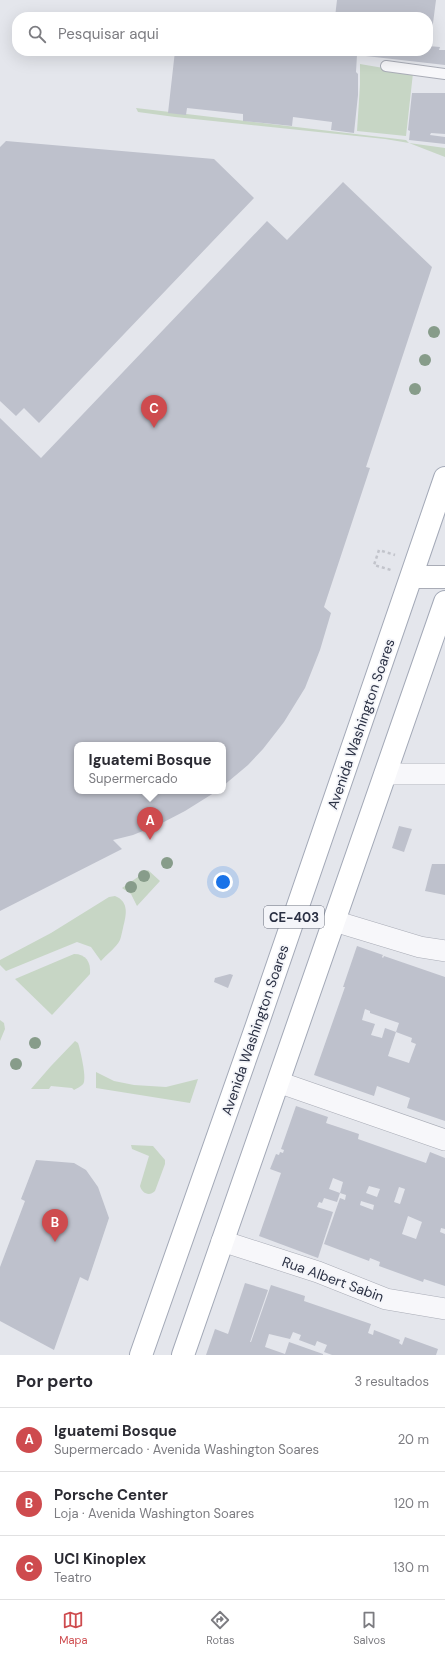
<!DOCTYPE html>
<html lang="pt">
<head>
<meta charset="utf-8">
<style>
  :root { --surface:#fff; --page:#f2f2f3; --text:#2b2b33; --muted:#7c7c81; --line:#e1e1e2; --accent:#ce4b4e }
  body { margin:0; font-family:"DM Sans",sans-serif; background:var(--page); color:var(--text) }
  .you { position:absolute; left:223px; top:882px; width:14px; height:14px; margin:-10px; border:3px solid #fff; border-radius:50%; background:#1a73e8; box-shadow:0 0 0 6px #1a73e833 }
  .badge { display:grid; place-items:center; width:26px; height:26px; border-radius:50%; background:var(--accent); color:#fff; font-size:13px; font-weight:700 }
  .pin { position:absolute; translate:-50% -33px; filter:drop-shadow(0 1px 2px #0008) }
  .pin::after { content:''; position:absolute; top:21px; width:14px; height:12px; background:inherit; clip-path:polygon(0 0,100% 0,50% 100%) }
  .popup { position:absolute; left:74px; top:742px; width:152px; height:52px; box-sizing:border-box; display:grid; place-content:center; border-radius:8px; background:var(--surface); filter:drop-shadow(0 1px 3px #0005); font-size:13px; white-space:nowrap; color:var(--muted) }
  .popup b { font-size:15px; color:var(--text) }
  .popup::after { content:''; position:absolute; left:50%; top:100%; margin-left:-8px; border:8px solid transparent; border-top-color:var(--surface) }
  .list { margin:0; padding:0; list-style:none }
  h2 { display:flex; justify-content:space-between; align-items:center; height:52px; margin:0; padding:0 16px; font-size:17px }
  h2 small { font-size:13px; font-weight:400; color:var(--muted) }
  .list li { display:grid; grid-template-columns:26px 1fr auto; gap:12px; align-items:center; box-sizing:border-box; height:64px; padding:0 16px; border-top:1px solid var(--line) }
  .list b { display:block; font-size:15px; white-space:nowrap }
  .list p { margin:0; font-size:13px; white-space:nowrap; color:var(--muted) }
  .list em { font-size:13px; font-style:normal; color:var(--muted) }
  .icon { flex:none; width:22px; height:22px; fill:none; stroke:currentColor; stroke-width:2; stroke-linecap:round; stroke-linejoin:round }
  .map { position:relative; flex:none; width:445px; height:1355px; overflow:hidden }
  .search { position:absolute; background:var(--surface); box-shadow:0 4px 16px #0002; left:12px; right:12px; top:12px; height:44px; display:flex; align-items:center; gap:10px; box-sizing:border-box; padding:0 14px; border-radius:16px; color:var(--muted); font-size:15px }
  .sheet { height:244px; background:var(--surface) }
  nav { display:flex; justify-content:space-around; align-items:center; box-sizing:border-box; height:56px; border-top:1px solid var(--line); background:var(--surface); font-size:11px; color:var(--muted) }
  nav a { display:grid; justify-items:center; gap:2px }
  nav .on { color:var(--accent) }
  .map>svg:first-child { display:block }
  .green { fill:#c7d6c5 }
  .building { fill:#bec1cc; fill-rule:evenodd }
  .lines { fill:none; stroke-linecap:round; stroke-linejoin:round }
  .lane-casing { stroke:#a9acb6; stroke-width:12 }
  .street-casing { stroke:#a9acb6; stroke-width:22 }
  .secondary-casing { stroke:#a9acb6; stroke-width:24 }
  .primary-casing { stroke:#a3a9b7; stroke-width:24 }
  .path { stroke:#c2c4cb; stroke-width:2.5; stroke-dasharray:3 3; stroke-linecap:butt }
  .lane { stroke:#f7f7fa; stroke-width:10 }
  .street { stroke:#f7f7fa; stroke-width:21 }
  .secondary { stroke:#fff; stroke-width:22 }
  .primary { stroke:#fff; stroke-width:22 }
  .tree { fill:#879c8a }
  .labels { text-anchor:middle; dominant-baseline:central; stroke-width:3.5; stroke-linejoin:round; paint-order:stroke }
  .shield { fill:#f4f5f9; stroke:#676c7a; stroke-width:1 }
  .shield-label { font-size:13px; font-weight:bold; fill:#2b3144 }
  .street-label { font-size:14px; fill:#2b3144; stroke:#f4f5f9 }
</style>
</head>
<body>
<div class="map">
<svg width="445" height="1355" viewBox="0 0 445 1355">
  <rect width="100%" height="100%" fill="#e4e6ec"/>
  <g class="green">
    <path d="M360 64 413 73 406 136 357 131 360 85Z"/>
    <path d="M136 108 406 140 409 143 445 148V157L409 143 385 139 175 117 138 112Z"/>
    <path d="M148 870 160 881 137 906 131 894 122 888Z"/>
    <path d="M115 896C130 902 126 916 123 928 122 932 121 937 120 940 116 948 106 955 101 961L91 947 77 942 6 971 0 965V960L51 933 109 897Z"/>
    <path d="M74 954C86 954 91 962 90 974L52 1015 15 979Z"/>
    <path d="M0 1020 4 1023 5 1029 0 1041Z"/>
    <path d="M75 1041 78 1043 79 1046C81 1054 86 1075 84 1082 83 1086 77 1088 74 1090L72 1088 51 1086 49 1089H31L51 1066Z"/>
    <path d="M96 1072 114 1081 134 1085 166 1087 198 1079 190 1103 96 1088Z"/>
    <path d="M131 1145 153 1146 165 1160V1164L155 1191C149 1197 142 1193 140 1186L149 1156 132 1149Z"/>
  </g>
  <g class="building">
    <path d="M337 0H436L432 31 428 30V17H335Z"/>
    <path d="M428 46 440 47 439 50H445V65L357 55 356 72 358 74V95L354 133 331 130 332 122 293 117 292 126 243 121V114L187 108 186 115 168 113 175 51H272L300 54V51H428Z"/>
    <path d="M412 93H445V134L431 133 430 135 445 137V144L409 140 410 131 408 130Z"/>
    <path d="M6 141 214 159 254 198 39 423 24 408 16 416 0 401V147Z"/>
    <path d="M343 182 432 267 366 467 370 468 324 607 331 613 320 650 305 688 284 722 263 749 248 765 223 786V745H77V791H217L185 811 160 824 133 835 113 840 122 849 0 911V418L41 458 267 221 287 240Z"/>
    <path d="M399 826 412 829 404 852 392 848Z"/>
    <path d="M432 864H445V895L425 891Z"/>
    <path d="M357 946 383 955 382 957 383 958 384 956 445 977V1121L407 1108 410 1098 377 1086 374 1096 314 1075 345 987H343ZM365 1009 370 1011V1013L399 1023 396 1032 412 1038 411 1042 416 1044 409 1063 388 1056 396 1032 385 1028 382 1038 371 1035 375 1024 362 1020Z"/>
    <path d="M230 974 233 975 228 988 214 982 215 978Z"/>
    <path d="M296 1106 328 1117 326 1123 359 1134 358 1139 426 1163 430 1152 445 1158V1229L441 1228 440 1232 445 1234V1286L424 1279 423 1282 379 1266 380 1262 370 1258 369 1261 324 1244 340 1198 345 1200 346 1195 340 1193 343 1182 333 1178 329 1189 340 1193 337 1202 324 1198 322 1203 319 1202 317 1207 333 1212 318 1258 259 1236 281 1173 270 1169 276 1154 279 1155 280 1152 283 1153 284 1150 281 1149ZM369 1186 380 1189 377 1197 366 1193ZM399 1187 405 1189 400 1204 394 1202ZM361 1201 374 1205 373 1210 360 1205ZM408 1216 422 1222 416 1239 402 1234Z"/>
    <path d="M36 1160 74 1163 86 1170 98 1187 109 1218 88 1281 80 1277 54 1350 0 1321V1267L25 1201 21 1199Z"/>
    <path d="M245 1283 268 1290 250 1342H251L271 1285 305 1296 304 1301 371 1324 368 1333 373 1335 374 1330 400 1340 399 1343 402 1345 405 1337 438 1349 436 1355H332L324 1352 327 1345 317 1341 315 1346 299 1340 301 1335 293 1332 290 1339 269 1334 265 1347 285 1354 289 1342 323 1354V1355H206L215 1329 228 1334Z"/>
  </g>
  <g class="lines">
    <g class="lane-casing">
      <path id="lane" d="M386 66 445 74"/>
    </g>
    <g class="street-casing">
      <g id="street">
        <path d="M385 774H445"/>
        <path d="M334 921 420 947 445 951"/>
        <path d="M278 1082 445 1140"/>
        <path d="M222 1241 318 1272 386 1299 445 1309"/>
      </g>
    </g>
    <g class="secondary-casing">
      <path id="secondary" d="M412 577H445"/>
    </g>
    <g class="primary-casing">
      <g id="primary">
        <path d="M141 1355 256 1028 445 478"/>
        <path d="M183 1355 445 602"/>
      </g>
    </g>
    <g class="path">
      <path d="M379 550 374 565 391 570"/>
      <path d="M382 551 395 555"/>
    </g>
    <use href="#lane" class="lane"/>
    <use href="#street" class="street"/>
    <use href="#secondary" class="secondary"/>
    <use href="#primary" class="primary"/>
  </g>
  <g class="tree">
    <circle cx="434" cy="332" r="6"/>
    <circle cx="425" cy="360" r="6"/>
    <circle cx="415" cy="389" r="6"/>
    <circle cx="167" cy="863" r="6"/>
    <circle cx="144" cy="876" r="6"/>
    <circle cx="131" cy="887" r="6"/>
    <circle cx="35" cy="1043" r="6"/>
    <circle cx="16" cy="1064" r="6"/>
  </g>
  <g class="labels">
    <rect class="shield" x="264" y="906" width="60" height="22" rx="3"/>
    <g class="shield-label">
      <text x="294" y="917">CE-403</text>
    </g>
    <g class="street-label">
      <text transform="translate(361 724) rotate(-71)">Avenida Washington Soares</text>
      <text transform="translate(255 1030) rotate(-71)">Avenida Washington Soares</text>
      <text transform="translate(333 1279) rotate(20)">Rua Albert Sabin</text>
    </g>
  </g>
</svg>
<div class="you"></div>
<div class="pin badge" style="left:150px;top:840px">A</div>
<div class="popup"><b>Iguatemi Bosque</b>Supermercado</div>
<div class="pin badge" style="left:55px;top:1242px">B</div>
<div class="pin badge" style="left:154px;top:428px">C</div>
<div class="search"><svg class="icon" aria-label="search" viewBox="0 0 24 24"><circle cx="10" cy="10" r="6"/><path d="M15 15l6 6"/></svg>Pesquisar aqui</div>
</div>
<section class="sheet">
<h2>Por perto<small>3 resultados</small></h2>
<ul class="list">
<li><span class="badge">A</span><div><b>Iguatemi Bosque</b><p>Supermercado · Avenida Washington Soares</p></div><em>20 m</em></li>
<li><span class="badge">B</span><div><b>Porsche Center</b><p>Loja · Avenida Washington Soares</p></div><em>120 m</em></li>
<li><span class="badge">C</span><div><b>UCI Kinoplex</b><p>Teatro</p></div><em>130 m</em></li>
</ul>
</section>
<nav>
<a class="on"><svg class="icon" aria-label="map" viewBox="0 0 24 24"><path d="M3 6l6-2 6 2 6-2v14l-6 2-6-2-6 2zM9 4v14M15 6v14"/></svg>Mapa</a>
<a><svg class="icon" aria-label="directions" viewBox="0 0 24 24"><path d="M12 3l9 9-9 9-9-9zM9 14v-3h6M13 9l2 2-2 2"/></svg>Rotas</a>
<a><svg class="icon" aria-label="saved" viewBox="0 0 24 24"><path d="M7 4h10v16l-5-4-5 4z"/></svg>Salvos</a>
</nav>
</body>
</html>
